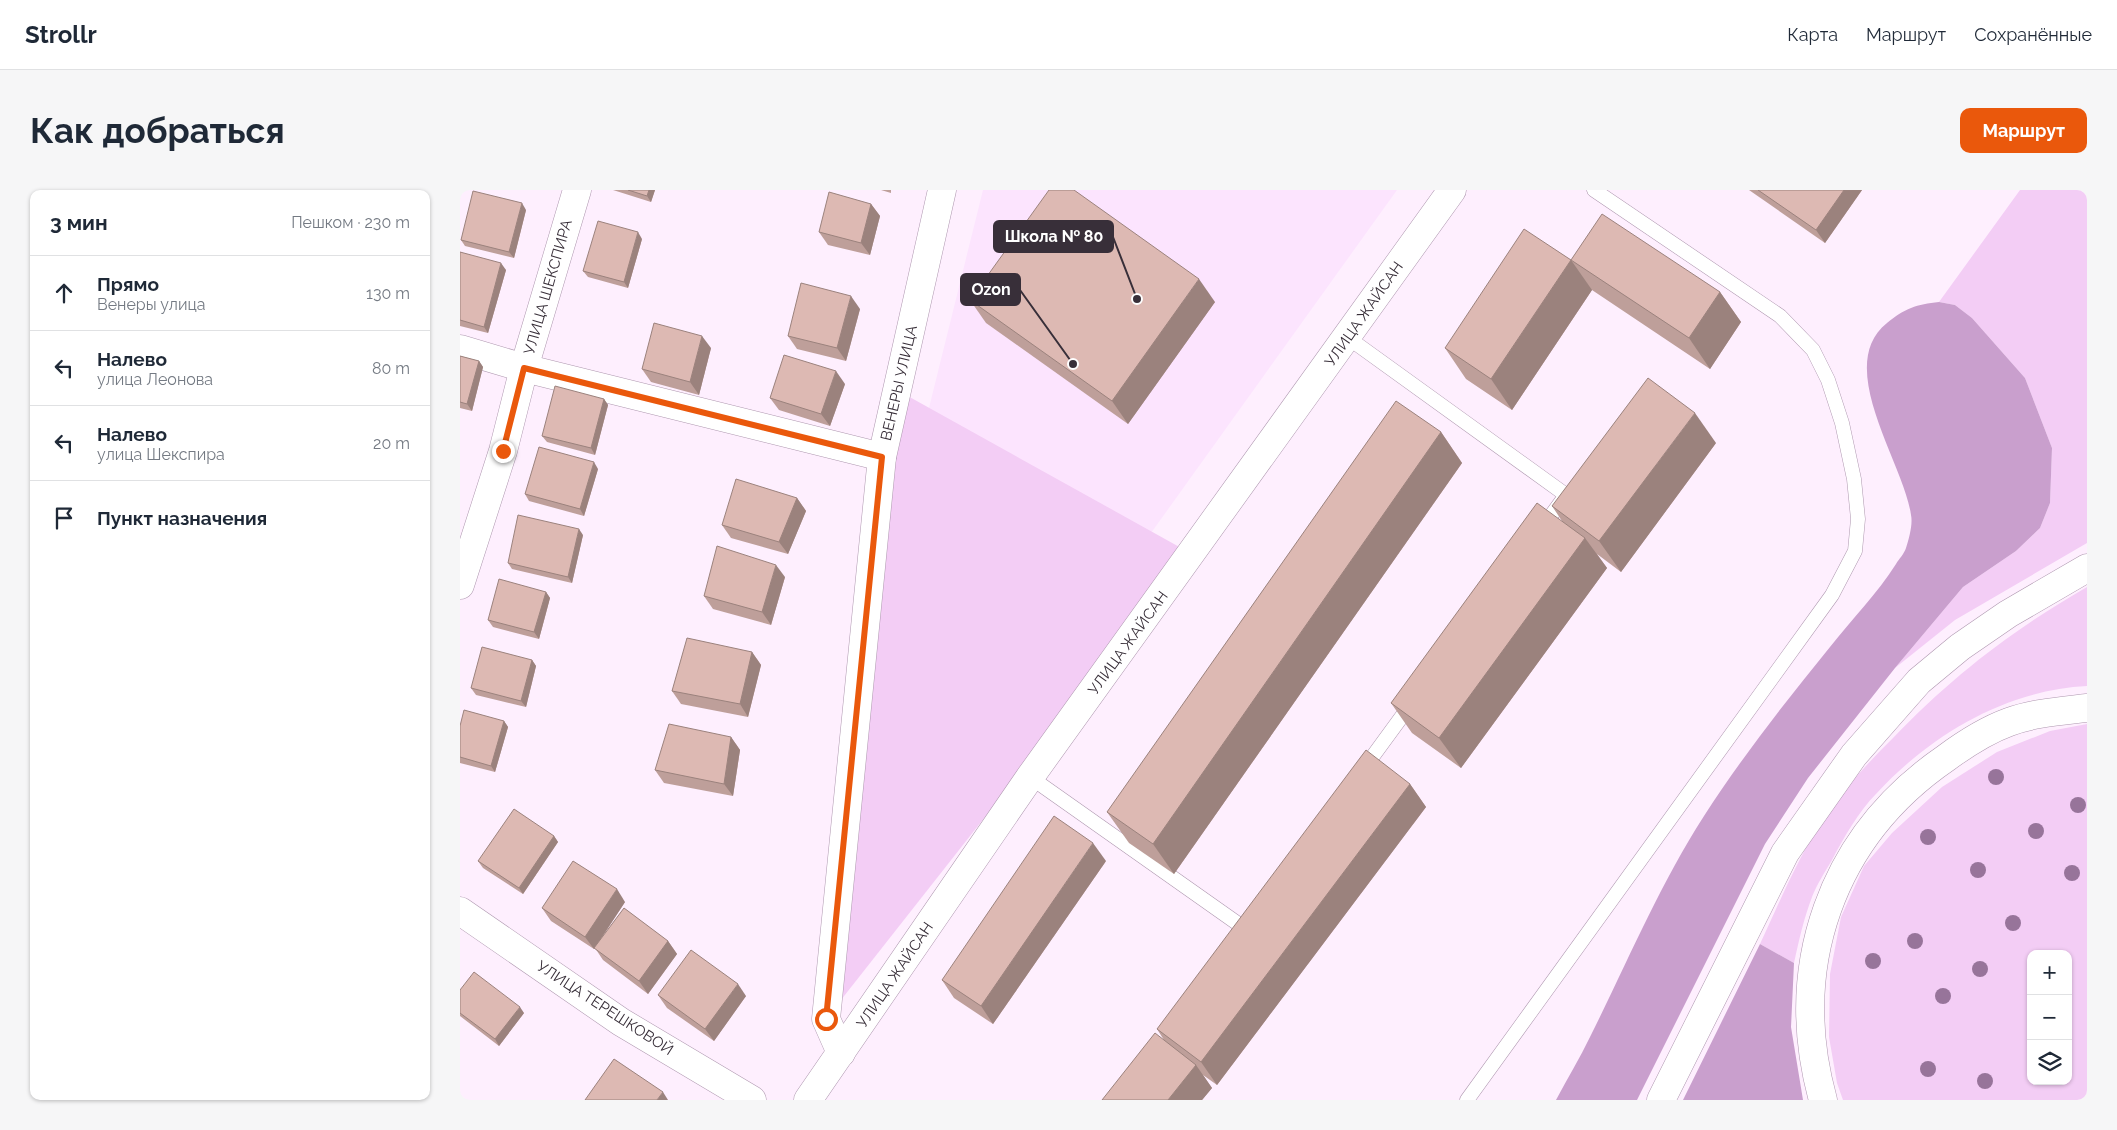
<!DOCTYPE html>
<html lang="ru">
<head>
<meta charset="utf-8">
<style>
  :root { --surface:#fff; --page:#f6f6f7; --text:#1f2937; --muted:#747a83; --line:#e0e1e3; --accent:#ea580c }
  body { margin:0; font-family:Raleway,sans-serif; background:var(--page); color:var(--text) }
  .controls { position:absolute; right:15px; bottom:15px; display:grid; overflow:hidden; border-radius:10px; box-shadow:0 1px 4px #0004 }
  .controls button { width:45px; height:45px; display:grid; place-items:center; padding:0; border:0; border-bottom:1px solid var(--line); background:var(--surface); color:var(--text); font:25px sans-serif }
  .stop { position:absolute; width:15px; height:15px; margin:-11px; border:4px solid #ea580c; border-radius:50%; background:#fff }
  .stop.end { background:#ea580c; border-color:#fff; box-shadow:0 1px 5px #0008 }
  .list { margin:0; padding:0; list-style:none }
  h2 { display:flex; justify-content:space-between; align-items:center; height:65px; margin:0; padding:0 20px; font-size:21px }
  h2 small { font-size:16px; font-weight:400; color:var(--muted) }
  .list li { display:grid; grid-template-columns:32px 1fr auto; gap:15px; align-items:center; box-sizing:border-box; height:75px; padding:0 20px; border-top:1px solid var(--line) }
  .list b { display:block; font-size:19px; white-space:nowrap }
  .list p { margin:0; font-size:16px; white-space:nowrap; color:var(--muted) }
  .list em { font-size:16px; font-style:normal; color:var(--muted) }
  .icon { flex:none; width:28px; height:28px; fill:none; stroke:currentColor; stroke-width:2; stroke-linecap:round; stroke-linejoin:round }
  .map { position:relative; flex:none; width:1627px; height:910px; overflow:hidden; border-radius:10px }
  header { display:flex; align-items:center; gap:30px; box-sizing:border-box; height:70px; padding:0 25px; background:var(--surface); border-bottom:1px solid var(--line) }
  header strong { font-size:24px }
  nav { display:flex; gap:28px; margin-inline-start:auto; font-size:18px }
  .intro { display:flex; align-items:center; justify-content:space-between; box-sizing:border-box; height:120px; padding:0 30px }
  h1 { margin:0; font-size:35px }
  .button { padding:12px 22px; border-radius:10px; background:var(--accent); color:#fff; font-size:18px; font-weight:700 }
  main { display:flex; gap:30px; padding:0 30px }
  aside { flex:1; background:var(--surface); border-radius:10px; box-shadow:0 1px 4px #0004 }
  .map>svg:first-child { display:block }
  .built { fill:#fce4fe }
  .green { fill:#f3cdf5; fill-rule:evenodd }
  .forest { fill:#c99fcd }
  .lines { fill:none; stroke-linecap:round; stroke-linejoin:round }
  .service-casing { stroke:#ae97af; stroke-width:15 }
  .minor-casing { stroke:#ae97af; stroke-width:29 }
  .tertiary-casing { stroke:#ae97af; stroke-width:29 }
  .primary-casing { stroke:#ae97af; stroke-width:29 }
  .service { stroke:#fff; stroke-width:14 }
  .minor { stroke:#fff; stroke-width:28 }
  .tertiary { stroke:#fff; stroke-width:28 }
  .primary { stroke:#fff; stroke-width:28 }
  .tree { fill:#97749a }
  .wall { fill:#be9f9a }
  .shaded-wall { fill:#9b827d }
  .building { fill:#ddb9b3; stroke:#9b827d }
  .route { stroke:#ea580c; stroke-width:6 }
  .labels { text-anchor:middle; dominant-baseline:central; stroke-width:4; stroke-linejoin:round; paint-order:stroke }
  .street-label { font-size:15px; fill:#382f39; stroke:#fff }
  .leader { fill:none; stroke:#382f39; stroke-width:2 }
  .callout-dot { fill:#382f39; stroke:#fff; stroke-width:2 }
  .callout { fill:#382f39; stroke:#382f39; stroke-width:2 }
  .callout-label { font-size:16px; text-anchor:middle; font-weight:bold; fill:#fff }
</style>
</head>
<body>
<header>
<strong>Strollr</strong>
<nav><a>Карта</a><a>Маршрут</a><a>Сохранённые</a></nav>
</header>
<div class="intro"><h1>Как добраться</h1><a class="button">Маршрут</a></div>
<main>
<aside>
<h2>3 мин<small>Пешком · 230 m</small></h2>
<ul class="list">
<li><svg class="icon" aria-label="ahead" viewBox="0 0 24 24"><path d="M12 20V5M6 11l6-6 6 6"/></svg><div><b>Прямо</b><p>Венеры улица</p></div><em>130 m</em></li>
<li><svg class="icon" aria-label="left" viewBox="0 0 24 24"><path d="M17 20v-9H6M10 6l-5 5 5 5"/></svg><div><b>Налево</b><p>улица Леонова</p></div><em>80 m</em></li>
<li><svg class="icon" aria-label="left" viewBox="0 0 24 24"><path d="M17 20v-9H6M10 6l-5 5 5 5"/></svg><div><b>Налево</b><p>улица Шекспира</p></div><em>20 m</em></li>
<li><svg class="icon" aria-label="arrive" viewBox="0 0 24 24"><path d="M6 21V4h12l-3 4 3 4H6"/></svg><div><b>Пункт назначения</b></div></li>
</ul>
</aside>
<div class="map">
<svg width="1627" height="910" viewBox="0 0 1627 910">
  <rect width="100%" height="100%" fill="#feeffe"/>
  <path class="built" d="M523 0H937L686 350 469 218Z"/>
  <g class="green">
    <path d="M1560 0H1627V353L1495 430 1435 478 1503 397 1556 361 1580 338 1590 313 1592 258 1565 188 1512 128 1495 115 1479 112Z"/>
    <path d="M437 200 732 364 366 829Z"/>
    <path d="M1627 397V496C1546 500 1470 545 1416 604 1399 621 1383 649 1372 670 1365 682 1357 694 1352 707 1344 728 1339 750 1334 773L1300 754C1320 711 1339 665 1366 625 1385 597 1409 572 1433 548 1494 485 1551 441 1627 397Z"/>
    <path d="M1627 534V910H1383L1377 893 1369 847 1370 784 1381 727 1404 676 1432 643 1482 597 1537 562 1590 541ZM1571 764H1608V891H1571Z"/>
  </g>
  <g class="forest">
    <path d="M1479 112 1495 115 1512 128 1565 188 1592 258 1590 313 1580 338 1556 361 1503 397 1435 478 1348 588 1305 654 1177 910H1096C1107 889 1120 868 1130 847 1167 773 1199 696 1244 626 1282 567 1326 511 1370 457 1392 429 1417 404 1436 374 1439 369 1444 364 1446 358 1449 349 1453 334 1451 325 1444 273 1373 176 1427 133 1444 119 1457 114 1479 112Z"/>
    <path d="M1300 754 1334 773 1331 837 1343 910H1223Z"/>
  </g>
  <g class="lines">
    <g class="service-casing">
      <g id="service">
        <path d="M887 147 1106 305 1082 338"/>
        <path d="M902 581 951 514"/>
        <path d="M570 587 784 738"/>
        <path d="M1007 910 1372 405 1395 361 1398 329 1394 289 1382 233 1368 190 1353 160 1320 126 1134 0"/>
      </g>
    </g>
    <g class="minor-casing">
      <g id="minor">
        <path d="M0 159 64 178 422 267"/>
        <path d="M0 395 43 261 64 178 117 0"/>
        <path d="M0 721 161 832 292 910"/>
        <path d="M381 863 366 829 422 267 482 0"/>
      </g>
    </g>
    <g class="tertiary-casing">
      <path id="tertiary" d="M348 910 570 587 992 0"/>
    </g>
    <g class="primary-casing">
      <g id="primary">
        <path d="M1201 910 1325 663 1394 565 1459 491 1500 457 1548 424 1627 378"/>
        <path d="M1363 910C1326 776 1371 647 1486 568 1505 554 1527 540 1549 532 1573 523 1602 521 1627 518"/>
      </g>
    </g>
    <use href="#service" class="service"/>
    <use href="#minor" class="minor"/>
    <use href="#tertiary" class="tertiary"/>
    <use href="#primary" class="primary"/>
  </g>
  <g class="tree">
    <circle cx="1536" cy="587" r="8"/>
    <circle cx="1618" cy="615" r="8"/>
    <circle cx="1576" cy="641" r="8"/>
    <circle cx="1468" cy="647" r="8"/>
    <circle cx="1518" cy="680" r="8"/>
    <circle cx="1612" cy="683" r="8"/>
    <circle cx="1553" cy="733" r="8"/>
    <circle cx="1455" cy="751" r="8"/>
    <circle cx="1413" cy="771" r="8"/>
    <circle cx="1520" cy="779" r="8"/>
    <circle cx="1483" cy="806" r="8"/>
    <circle cx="1468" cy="879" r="8"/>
    <circle cx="1525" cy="891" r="8"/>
  </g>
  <g class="wall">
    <path d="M153 0H195L191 12Z"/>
    <path d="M421 0H431V3Z"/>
    <path d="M1289 0H1402L1365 53Z"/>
    <path d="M411 14 420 26 410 65 368 55 359 42Z"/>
    <path d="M66 20 54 68 5 56 1 50Z"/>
    <path d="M182 49 168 98 128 87 123 81Z"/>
    <path d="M0 62 46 80 28 143 0 136Z"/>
    <path d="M1111 70 1260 102 1281 132 1250 179 1132 100 1052 220 1006 189 985 158Z"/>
    <path d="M510 110 755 112 668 234 526 133Z"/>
    <path d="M400 119 386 171 337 159 328 146Z"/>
    <path d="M251 158 239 205 191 192 182 179Z"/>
    <path d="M0 166 19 171 23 177 12 221 0 218Z"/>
    <path d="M385 194 370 236 319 220 310 208Z"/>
    <path d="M144 209 148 215 135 265 87 252 82 246Z"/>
    <path d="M981 242 1002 273 714 684 669 653 647 622Z"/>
    <path d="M1256 253 1161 382 1137 364 1147 378 1001 578 952 543 931 513 1102 331 1092 316Z"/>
    <path d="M138 279 124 326 69 311 65 304Z"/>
    <path d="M337 308 346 321 328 364 271 348 262 335Z"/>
    <path d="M123 345 112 393 52 379 48 373Z"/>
    <path d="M325 387 311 435 253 419 244 406Z"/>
    <path d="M86 402 90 408 79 449 33 437 28 430Z"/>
    <path d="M292 462 301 475 288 527 221 514 212 501Z"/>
    <path d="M72 470 76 476 66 517 16 505 11 498Z"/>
    <path d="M44 531 48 537 35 582 0 573V536Z"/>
    <path d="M271 547 280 560 273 606 204 593 195 580Z"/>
    <path d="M950 594 966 617 757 895 743 885 752 898 742 910H642L704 850 697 839Z"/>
    <path d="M94 646 98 652 63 704 23 678 18 671Z"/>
    <path d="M646 671 533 834 494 808 482 790Z"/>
    <path d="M165 712 141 749 208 751 217 764 188 804 143 770 135 758 134 759 91 731 82 718Z"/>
    <path d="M0 800 64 823 39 856 0 826Z"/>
    <path d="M198 805 286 806 254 851 207 818Z"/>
  </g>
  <g class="shaded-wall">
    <path d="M189 0H195L191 12 187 6Z"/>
    <path d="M1384 0H1402L1365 53 1356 40Z"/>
    <path d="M62 13 66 20 54 68 49 62Z"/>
    <path d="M411 14 420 26 410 65 401 53Z"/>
    <path d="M178 42 182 49 168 98 164 92Z"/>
    <path d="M1111 70 1132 100 1052 220 1031 189Z"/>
    <path d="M41 73 46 80 28 143 24 137Z"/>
    <path d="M739 89 755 112 668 234 652 211Z"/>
    <path d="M1260 102 1281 132 1250 179 1229 148Z"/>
    <path d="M391 106 400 119 386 171 377 158Z"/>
    <path d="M242 146 251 158 239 205 230 192Z"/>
    <path d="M19 171 23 177 12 221 7 214Z"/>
    <path d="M376 181 385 194 370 236 361 224Z"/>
    <path d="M144 209 148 215 135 265 131 258Z"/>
    <path d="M1235 223 1256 253 1161 382 1139 351Z"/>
    <path d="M981 242 1002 273 714 684 693 654Z"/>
    <path d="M134 272 138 279 124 326 120 319Z"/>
    <path d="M337 308 346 321 328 364 319 352Z"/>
    <path d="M119 339 123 345 112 393 108 387Z"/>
    <path d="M1125 348 1147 378 1001 578 979 548Z"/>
    <path d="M316 375 325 387 311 435 302 422Z"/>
    <path d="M86 402 90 408 79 449 74 442Z"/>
    <path d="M292 462 301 475 288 527 280 514Z"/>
    <path d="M72 470 76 476 66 517 61 511Z"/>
    <path d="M44 531 48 537 35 582 31 576Z"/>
    <path d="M271 547 280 560 273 606 264 594Z"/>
    <path d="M950 594 966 617 757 895 741 872Z"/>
    <path d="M94 646 98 652 63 704 59 698Z"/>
    <path d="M633 653 646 671 533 834 521 816Z"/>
    <path d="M157 699 165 712 134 759 125 747Z"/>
    <path d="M208 751 217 764 188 804 179 791Z"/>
    <path d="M278 794 286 806 254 851 245 839Z"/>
    <path d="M60 817 64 823 39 856 35 849Z"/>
    <path d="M736 875 752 898 742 910H708Z"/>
    <path d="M203 902 208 910H197Z"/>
  </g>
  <g class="building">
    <path d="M168 0H189L187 6Z"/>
    <path d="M589 0H614L739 89 652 211 510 110Z"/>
    <path d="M1298 0H1384L1356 40Z"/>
    <path d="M13 1 62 13 49 62 1 50Z"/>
    <path d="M369 2 411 14 401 53 359 42Z"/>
    <path d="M1142 24 1260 102 1229 148 1111 70Z"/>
    <path d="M138 31 178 42 164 92 123 81Z"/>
    <path d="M1064 39 1111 70 1031 189 985 158Z"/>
    <path d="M0 62 41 73 24 137 0 130Z"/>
    <path d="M341 93 391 106 377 158 328 146Z"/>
    <path d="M194 133 242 146 230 192 182 179Z"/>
    <path d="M324 165 376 181 361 224 310 208Z"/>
    <path d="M0 166 19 171 7 214 0 212Z"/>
    <path d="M1188 188 1235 223 1139 351 1092 316Z"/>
    <path d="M95 196 144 209 131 258 82 246Z"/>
    <path d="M936 211 981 242 693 654 647 622Z"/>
    <path d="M79 257 134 272 120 319 65 304Z"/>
    <path d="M276 289 337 308 319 352 262 335Z"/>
    <path d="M1077 313 1125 348 979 548 931 513Z"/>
    <path d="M58 325 119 339 108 387 48 373Z"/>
    <path d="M257 356 316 375 302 422 244 406Z"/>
    <path d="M39 389 86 402 74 442 28 430Z"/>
    <path d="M227 448 292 462 280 514 212 501Z"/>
    <path d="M22 457 72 470 61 511 11 498Z"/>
    <path d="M4 520 44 531 31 576 0 567V536Z"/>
    <path d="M209 534 271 547 264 594 195 580Z"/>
    <path d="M906 560 950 594 741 872 697 839Z"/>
    <path d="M54 619 94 646 59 698 18 671Z"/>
    <path d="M594 626 633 653 521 816 482 790Z"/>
    <path d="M113 671 157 699 125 747 82 718Z"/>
    <path d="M164 718 208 751 179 791 134 758Z"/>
    <path d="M231 760 278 794 245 839 198 805Z"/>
    <path d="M14 782 60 817 35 849 0 823V800Z"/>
    <path d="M695 843 736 875 708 910H642Z"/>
    <path d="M154 869 203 902 197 910H125Z"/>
  </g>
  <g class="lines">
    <path class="route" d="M43 261 64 178 422 267 366 829"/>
  </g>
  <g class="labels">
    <g class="street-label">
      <text transform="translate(88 97) rotate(-74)">УЛИЦА ШЕКСПИРА</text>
      <text transform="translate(904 124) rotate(-55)">УЛИЦА ЖАЙСАН</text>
      <text transform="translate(439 193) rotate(-77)">ВЕНЕРЫ УЛИЦА</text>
      <text transform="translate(668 453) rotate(-54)">УЛИЦА ЖАЙСАН</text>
      <text transform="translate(435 785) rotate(-56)">УЛИЦА ЖАЙСАН</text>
      <text transform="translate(145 818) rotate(33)">УЛИЦА ТЕРЕШКОВОЙ</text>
    </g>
  </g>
  <path class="leader" d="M677 109L653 47M613 174L560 100"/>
  <g class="callout-dot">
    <circle cx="677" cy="109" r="5"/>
    <circle cx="613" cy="174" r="5"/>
  </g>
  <g class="callout">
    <rect x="534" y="31" width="119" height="31" rx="5"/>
    <rect x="501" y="84" width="59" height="31" rx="5"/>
  </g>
  <g class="callout-label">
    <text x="594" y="52">Школа № 80</text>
    <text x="531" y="105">Ozon</text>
  </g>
</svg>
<div class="controls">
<button>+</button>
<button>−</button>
<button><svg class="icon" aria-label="layers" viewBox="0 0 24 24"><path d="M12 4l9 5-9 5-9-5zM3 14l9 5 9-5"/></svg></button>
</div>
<div class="stop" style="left:366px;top:829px"></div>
<div class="stop end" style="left:43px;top:261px"></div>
</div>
</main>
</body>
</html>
